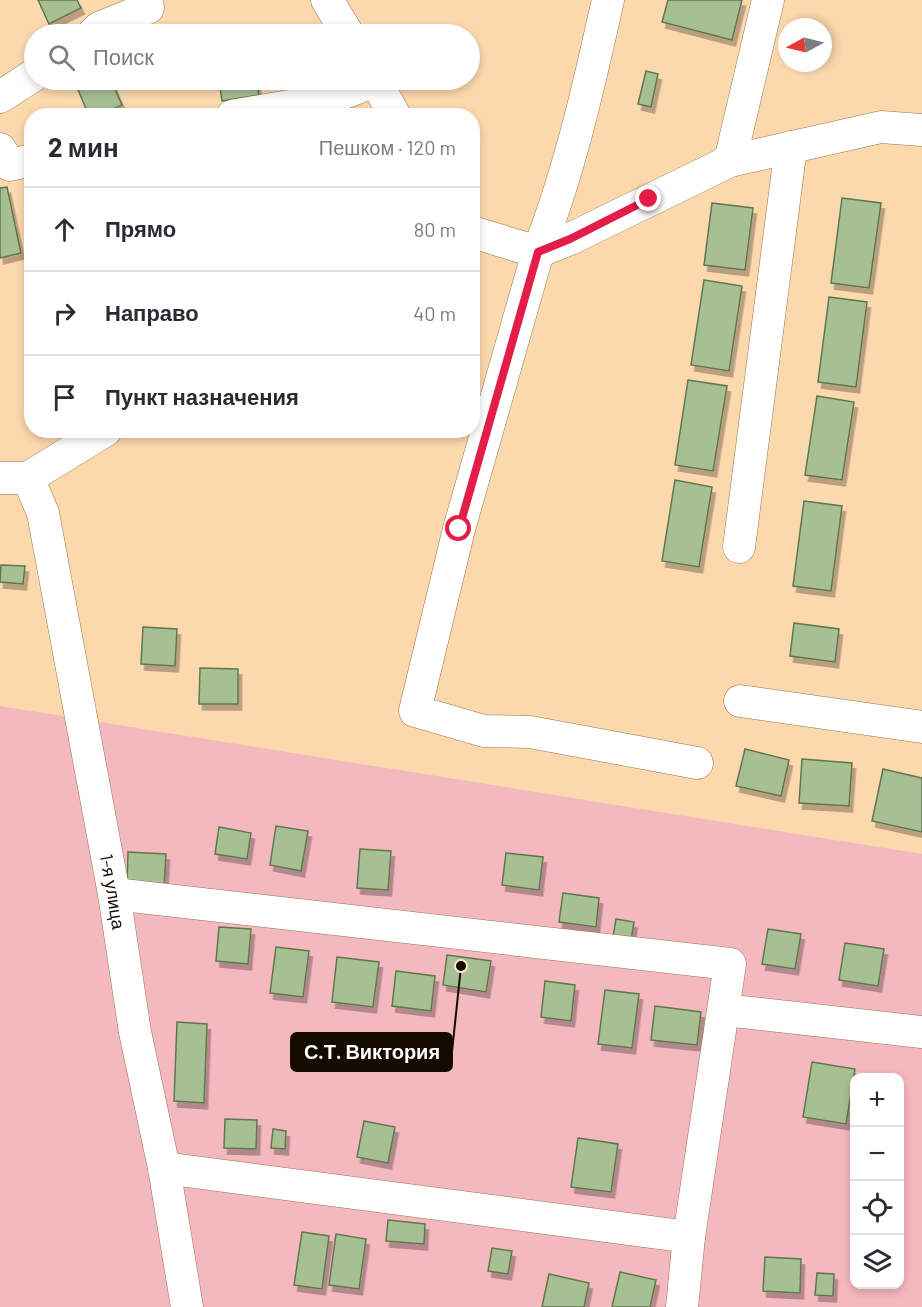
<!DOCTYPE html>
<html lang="ru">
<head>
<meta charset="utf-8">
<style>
  :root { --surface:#fff; --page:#f7f7f7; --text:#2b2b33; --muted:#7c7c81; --line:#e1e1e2 }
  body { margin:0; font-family:Barlow,sans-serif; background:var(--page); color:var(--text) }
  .controls { position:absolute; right:18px; bottom:18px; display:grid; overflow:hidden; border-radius:12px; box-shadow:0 3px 9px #0003 }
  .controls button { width:54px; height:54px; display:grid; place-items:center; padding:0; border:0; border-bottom:2px solid var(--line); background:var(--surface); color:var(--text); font:30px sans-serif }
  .compass { position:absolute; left:778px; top:18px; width:54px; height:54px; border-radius:50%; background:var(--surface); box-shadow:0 3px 9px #0003; rotate:263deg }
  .stop { position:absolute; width:18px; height:18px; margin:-14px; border:4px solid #e11d48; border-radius:50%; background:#fff }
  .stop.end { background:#e11d48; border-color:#fff; box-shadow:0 2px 6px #0008 }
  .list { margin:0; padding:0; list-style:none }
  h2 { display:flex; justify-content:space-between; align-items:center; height:78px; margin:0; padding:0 24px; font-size:26px }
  h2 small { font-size:20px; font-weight:400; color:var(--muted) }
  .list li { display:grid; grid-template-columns:39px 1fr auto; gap:18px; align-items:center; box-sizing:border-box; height:84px; padding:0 24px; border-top:2px solid var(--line) }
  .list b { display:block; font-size:22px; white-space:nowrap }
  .list em { font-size:20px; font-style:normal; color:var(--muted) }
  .icon { flex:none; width:33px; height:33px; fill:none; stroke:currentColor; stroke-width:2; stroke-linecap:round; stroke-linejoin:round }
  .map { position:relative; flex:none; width:922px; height:1307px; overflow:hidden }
  .search { position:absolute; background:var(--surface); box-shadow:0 3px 9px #0003; left:24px; top:24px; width:456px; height:66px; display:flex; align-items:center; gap:15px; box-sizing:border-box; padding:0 21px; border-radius:33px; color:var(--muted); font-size:22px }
  .panel { position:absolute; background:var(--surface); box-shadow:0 3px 9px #0003; left:24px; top:108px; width:456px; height:330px; border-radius:24px }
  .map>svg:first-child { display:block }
  .green { fill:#f4b9bf; fill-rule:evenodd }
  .building { fill:#a7c093; stroke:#60774d; stroke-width:1.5; filter:url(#shadow) }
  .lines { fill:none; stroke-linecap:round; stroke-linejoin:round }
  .minor-casing { stroke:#97764e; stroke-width:33 }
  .minor { stroke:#fff; stroke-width:32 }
  .route { stroke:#e11d48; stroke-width:8 }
  .labels { text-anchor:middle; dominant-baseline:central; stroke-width:6; stroke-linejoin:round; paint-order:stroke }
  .street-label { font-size:18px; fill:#160b00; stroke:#fee8ce }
  .leader { fill:none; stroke:#160b00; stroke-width:2 }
  .callout-dot { fill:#160b00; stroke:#fee8ce; stroke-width:2 }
  .callout { fill:#160b00; stroke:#160b00; stroke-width:2 }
  .callout-label { font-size:20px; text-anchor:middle; font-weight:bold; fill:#fff }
</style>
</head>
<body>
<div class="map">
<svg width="922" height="1307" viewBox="0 0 922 1307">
  <defs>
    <filter id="shadow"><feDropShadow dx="3.5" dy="6" stdDeviation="0" flood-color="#0004"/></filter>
  </defs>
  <rect width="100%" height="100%" fill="#fcd8ad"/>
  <path class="green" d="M0 706 922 854V1307H0ZM854 1078H900V1284H854Z"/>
  <g class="building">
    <path d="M38 0H77L81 8 49 24Z"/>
    <path d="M668 0H742L732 40 662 22Z"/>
    <path d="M646 71 658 74 651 107 638 104Z"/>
    <path d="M74 80H111L122 105 98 116H89Z"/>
    <path d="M219 80H256L259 95 222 101Z"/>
    <path d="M7 187 21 253 0 258V188Z"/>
    <path d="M842 198 881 203 869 288 831 283Z"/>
    <path d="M712 203 753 208 745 270 704 265Z"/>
    <path d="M704 280 742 286 729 371 691 365Z"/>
    <path d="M829 297 867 302 856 387 818 382Z"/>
    <path d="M688 380 727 386 713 471 675 465Z"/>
    <path d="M817 396 854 402 842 480 805 475Z"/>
    <path d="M675 480 712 487 699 567 662 561Z"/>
    <path d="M804 501 842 506 831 591 793 586Z"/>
    <path d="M1 565 25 566 23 584 0 582Z"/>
    <path d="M794 623 839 629 835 662 790 656Z"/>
    <path d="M143 627 177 629 175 666 141 664Z"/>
    <path d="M200 668 238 669V704H199Z"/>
    <path d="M745 749 789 760 781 796 736 786Z"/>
    <path d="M802 759 852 763 849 806 799 803Z"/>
    <path d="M883 769 922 778V832L872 821Z"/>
    <path d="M276 826 308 831 301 871 270 865Z"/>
    <path d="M219 827 251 833 247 859 215 854Z"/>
    <path d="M360 849 391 851 388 890 357 888Z"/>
    <path d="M128 852 166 854 164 888 127 887Z"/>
    <path d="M506 853 543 857 539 890 502 885Z"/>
    <path d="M563 893 599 898 596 927 559 922Z"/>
    <path d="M616 919 634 922 631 940 613 937Z"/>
    <path d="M219 927 251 929 248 964 216 961Z"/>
    <path d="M768 929 801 934 795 969 762 964Z"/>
    <path d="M845 943 884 949 878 986 839 980Z"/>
    <path d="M276 947 309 951 303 997 270 993Z"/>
    <path d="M447 955 491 961 486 992 443 985Z"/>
    <path d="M337 957 379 962 373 1007 332 1002Z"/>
    <path d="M396 971 435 976 431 1011 392 1006Z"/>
    <path d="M545 981 575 985 571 1021 541 1017Z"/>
    <path d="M605 990 639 994 632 1048 598 1044Z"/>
    <path d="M655 1006 701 1012 697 1045 651 1040Z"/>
    <path d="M177 1022 207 1024 204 1103 174 1101Z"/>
    <path d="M812 1062 855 1069 846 1124 803 1117Z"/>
    <path d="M225 1119 257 1120 256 1149 224 1148Z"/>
    <path d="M364 1121 395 1127 388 1163 357 1157Z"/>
    <path d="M273 1129 286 1131 285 1149 271 1148Z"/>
    <path d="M578 1138 618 1144 611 1192 571 1187Z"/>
    <path d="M388 1220 425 1224 424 1244 386 1241Z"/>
    <path d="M302 1232 329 1236 322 1289 294 1285Z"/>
    <path d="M336 1234 366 1239 359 1289 329 1285Z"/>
    <path d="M492 1248 512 1251 508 1274 488 1271Z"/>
    <path d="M765 1257 801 1259 800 1293 763 1291Z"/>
    <path d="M620 1272 656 1280 650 1307H612Z"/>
    <path d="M817 1273 834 1274 833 1296 815 1295Z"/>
    <path d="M549 1274 589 1283 584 1307H542Z"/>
  </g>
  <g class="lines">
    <g class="minor-casing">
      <g id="minor">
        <path d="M327 0 348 34"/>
        <path d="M608 0C589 85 570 170 538 252L459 529 415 711 484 731 530 732 697 763"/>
        <path d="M93 34 99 28 148 8 146 0"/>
        <path d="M375 80 395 116"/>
        <path d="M0 97 34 75"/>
        <path d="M232 116C274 108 338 101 373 80"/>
        <path d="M0 149 10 165 32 160"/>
        <path d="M730 161 768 0"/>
        <path d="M472 232 538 252 570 239 730 161 881 127 922 130"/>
        <path d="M0 478H28L106 430"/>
        <path id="s1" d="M28 478 43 513 114 894 135 1032 164 1168 187 1307"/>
        <path d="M739 547 791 147"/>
        <path d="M740 701 922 727"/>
        <path d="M114 894 730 964 689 1237"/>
        <path d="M724 1010 922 1032"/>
        <path d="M164 1168 689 1237 682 1307"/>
      </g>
    </g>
    <use href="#minor" class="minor"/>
  </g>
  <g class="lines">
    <path class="route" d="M459 529 538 252 570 239 649 199"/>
  </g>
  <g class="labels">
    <g class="street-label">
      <text stroke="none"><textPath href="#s1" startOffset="423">1-я улица</textPath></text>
    </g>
  </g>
  <path class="leader" d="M461 966L452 1052"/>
  <circle class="callout-dot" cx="461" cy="966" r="6"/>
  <rect class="callout" x="291" y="1033" width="161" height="38" rx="6"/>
  <g class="callout-label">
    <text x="372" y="1059">С.Т. Виктория</text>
  </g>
</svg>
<div class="controls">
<button>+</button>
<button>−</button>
<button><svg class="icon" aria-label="locate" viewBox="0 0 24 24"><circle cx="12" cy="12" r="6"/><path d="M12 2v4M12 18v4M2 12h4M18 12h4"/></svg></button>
<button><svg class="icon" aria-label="layers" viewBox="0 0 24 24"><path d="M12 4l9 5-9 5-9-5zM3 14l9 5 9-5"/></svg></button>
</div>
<svg class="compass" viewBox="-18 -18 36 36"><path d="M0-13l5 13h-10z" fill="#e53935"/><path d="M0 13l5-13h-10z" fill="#7c7c81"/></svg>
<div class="stop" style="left:459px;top:529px"></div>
<div class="stop end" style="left:649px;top:199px"></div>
<div class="search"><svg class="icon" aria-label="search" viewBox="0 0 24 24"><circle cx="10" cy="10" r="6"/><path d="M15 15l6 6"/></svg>Поиск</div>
<section class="panel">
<h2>2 мин<small>Пешком · 120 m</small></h2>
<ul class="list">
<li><svg class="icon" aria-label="ahead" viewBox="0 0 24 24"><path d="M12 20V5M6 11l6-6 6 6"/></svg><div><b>Прямо</b></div><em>80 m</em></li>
<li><svg class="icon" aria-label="right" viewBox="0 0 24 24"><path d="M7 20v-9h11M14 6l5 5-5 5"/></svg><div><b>Направо</b></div><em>40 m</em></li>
<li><svg class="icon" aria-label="arrive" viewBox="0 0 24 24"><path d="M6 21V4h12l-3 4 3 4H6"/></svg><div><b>Пункт назначения</b></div></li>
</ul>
</section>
</div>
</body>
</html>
